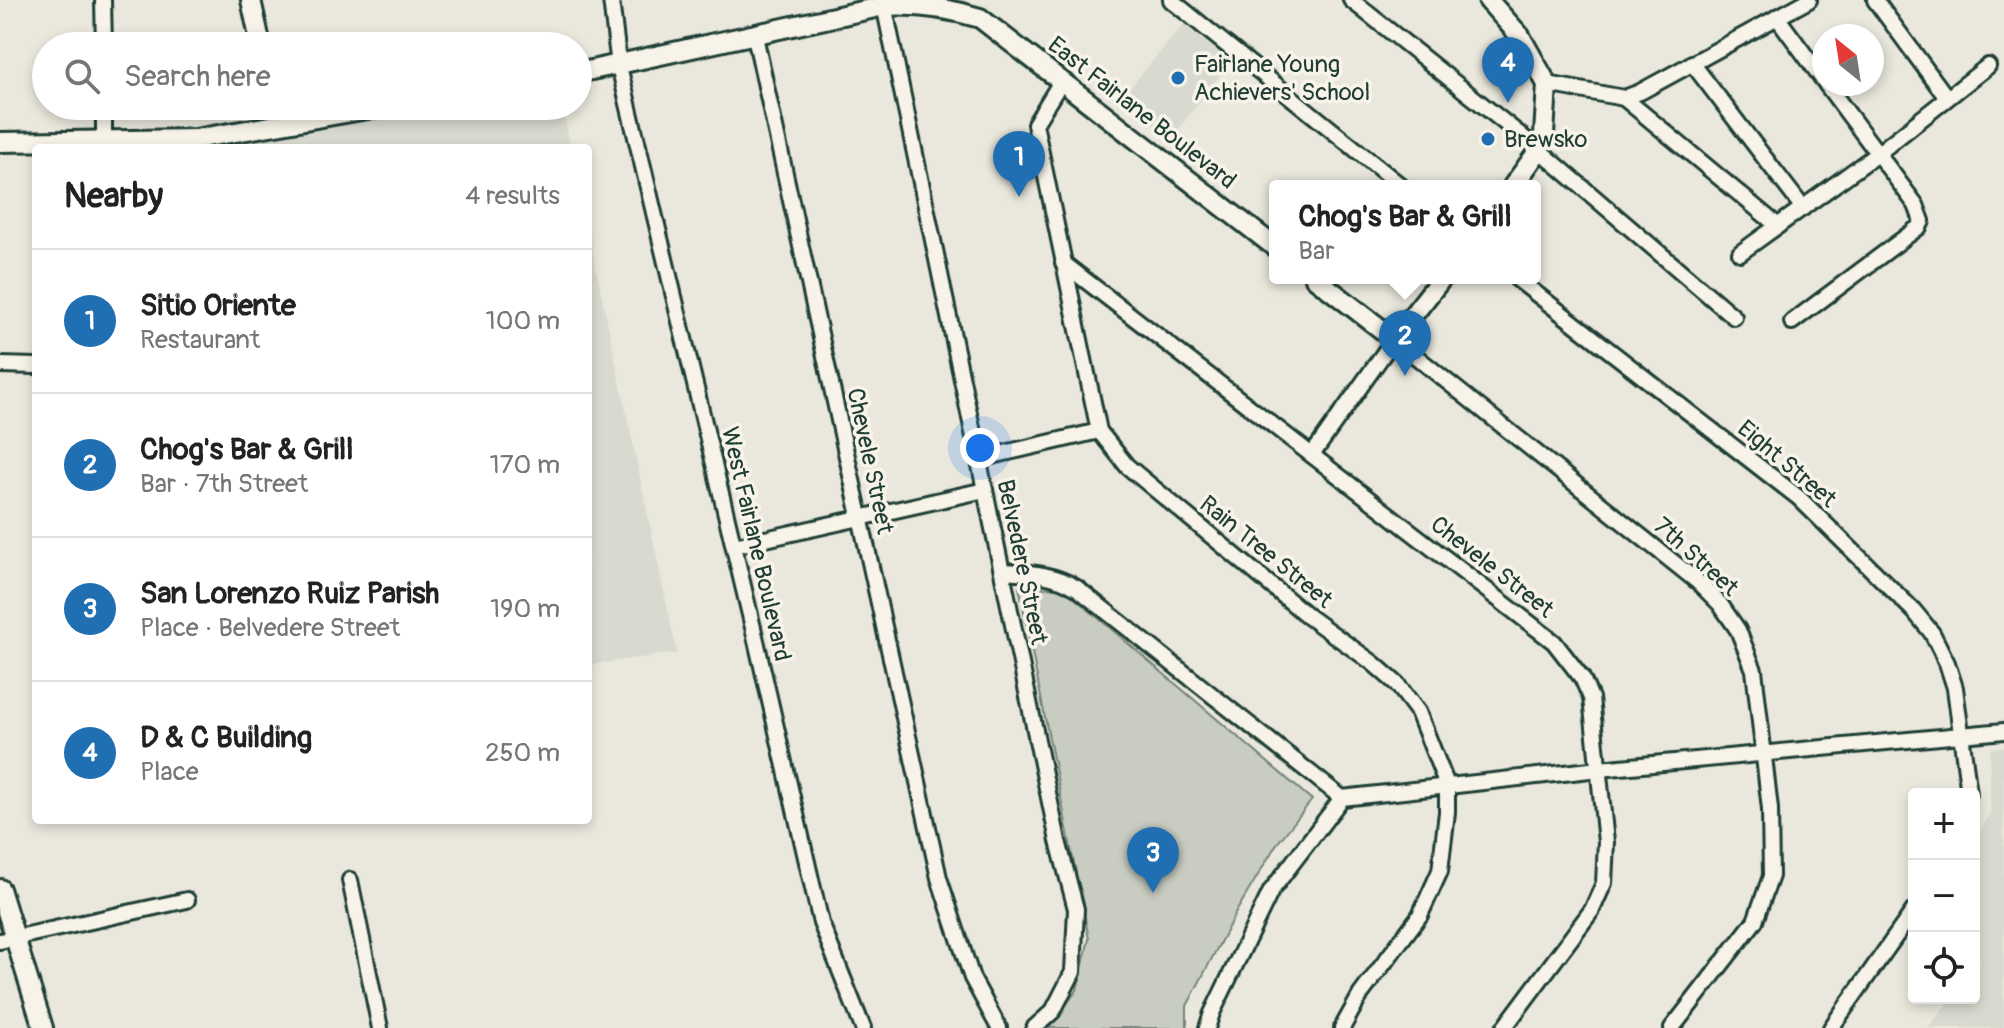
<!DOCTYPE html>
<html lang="en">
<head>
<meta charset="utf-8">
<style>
  :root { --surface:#fff; --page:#f6f6f6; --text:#222; --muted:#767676; --line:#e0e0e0; --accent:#1f6fb2 }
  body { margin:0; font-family:Pangolin,sans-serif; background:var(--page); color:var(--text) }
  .controls { position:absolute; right:24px; bottom:24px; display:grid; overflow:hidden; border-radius:8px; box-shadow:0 4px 12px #0003 }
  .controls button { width:72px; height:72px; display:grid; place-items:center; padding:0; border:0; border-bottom:2px solid var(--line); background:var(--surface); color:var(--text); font:40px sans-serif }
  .compass { position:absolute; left:1812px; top:24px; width:72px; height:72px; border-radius:50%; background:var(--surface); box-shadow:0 4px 12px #0003; rotate:330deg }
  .you { position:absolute; left:980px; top:448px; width:28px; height:28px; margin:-20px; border:6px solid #fff; border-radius:50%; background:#1a73e8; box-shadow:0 0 0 12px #1a73e833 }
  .badge { display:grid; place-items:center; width:52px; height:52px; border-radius:50%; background:var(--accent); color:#fff; font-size:26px; font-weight:700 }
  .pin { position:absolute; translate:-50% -66px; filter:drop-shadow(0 2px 4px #0008) }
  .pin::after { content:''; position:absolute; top:42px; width:28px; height:24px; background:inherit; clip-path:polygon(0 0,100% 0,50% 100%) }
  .popup { position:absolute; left:1269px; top:180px; width:272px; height:104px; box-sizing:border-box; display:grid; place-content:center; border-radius:8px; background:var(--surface); filter:drop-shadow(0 2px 6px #0005); font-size:26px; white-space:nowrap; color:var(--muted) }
  .popup b { font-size:30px; color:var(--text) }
  .popup::after { content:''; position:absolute; left:50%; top:100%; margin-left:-16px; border:16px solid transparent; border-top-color:var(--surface) }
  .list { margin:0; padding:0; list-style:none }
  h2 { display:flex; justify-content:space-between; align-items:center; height:104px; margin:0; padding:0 32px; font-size:34px }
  h2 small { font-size:26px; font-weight:400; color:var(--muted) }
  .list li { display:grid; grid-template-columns:52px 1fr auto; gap:24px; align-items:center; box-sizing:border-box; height:144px; padding:0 32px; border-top:2px solid var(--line) }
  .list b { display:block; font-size:30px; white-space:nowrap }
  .list p { margin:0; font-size:26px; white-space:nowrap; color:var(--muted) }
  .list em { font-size:26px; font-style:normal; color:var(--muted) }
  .icon { flex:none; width:44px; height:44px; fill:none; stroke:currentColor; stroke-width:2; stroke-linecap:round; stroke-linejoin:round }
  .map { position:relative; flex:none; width:2004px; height:1028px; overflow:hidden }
  .search { position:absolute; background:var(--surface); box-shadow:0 4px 12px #0003; left:32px; top:32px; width:560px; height:88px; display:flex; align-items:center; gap:20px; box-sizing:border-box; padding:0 28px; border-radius:44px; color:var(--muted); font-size:30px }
  .panel { position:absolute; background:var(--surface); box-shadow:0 4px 12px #0003; left:32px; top:144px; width:560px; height:680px; border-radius:8px }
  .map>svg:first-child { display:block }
  .built { fill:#d9dacf }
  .green { fill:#c8ccc1; stroke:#74847a; stroke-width:2 }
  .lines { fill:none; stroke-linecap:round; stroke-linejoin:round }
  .minor-casing { stroke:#1f3d34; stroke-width:20 }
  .tertiary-casing { stroke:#1f3d34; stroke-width:24 }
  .minor { stroke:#f7f3e8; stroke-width:14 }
  .tertiary { stroke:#f7f3e8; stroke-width:18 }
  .poi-dot { fill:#1f6fb2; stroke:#f7f3e8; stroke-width:3 }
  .labels { text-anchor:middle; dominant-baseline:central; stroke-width:7; stroke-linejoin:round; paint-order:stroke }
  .poi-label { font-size:24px; fill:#1f3d34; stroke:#f7f3e8; text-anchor:start }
  .street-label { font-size:24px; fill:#1f3d34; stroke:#f7f3e8 }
</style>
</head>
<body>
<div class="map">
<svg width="2004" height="1028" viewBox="0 0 2004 1028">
  <rect width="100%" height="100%" fill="#eae8dd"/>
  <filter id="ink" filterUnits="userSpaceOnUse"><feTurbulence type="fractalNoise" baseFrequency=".0125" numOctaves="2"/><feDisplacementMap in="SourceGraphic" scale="16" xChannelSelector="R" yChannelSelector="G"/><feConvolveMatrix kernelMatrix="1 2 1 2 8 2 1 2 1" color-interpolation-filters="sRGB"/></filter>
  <g filter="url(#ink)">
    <g class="built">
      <path d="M1188 19 1233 58 1171 139 1121 98Z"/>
      <path d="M416 106H562L571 148H186V144Z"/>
      <path d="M588 230 677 653 588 665Z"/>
      <path d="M2004 746V1028H1928L1952 998H1974V972L1981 963 1974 956V845L1990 812V749Z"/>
    </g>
    <path class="green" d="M1019 587 1063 588 1312 800 1276 845 1236 912 1187 1006V1028H1049L1077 990 1089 939Z"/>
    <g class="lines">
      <g class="minor-casing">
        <g id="minor">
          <path d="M103 0 104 46"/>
          <path d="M611 0 619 66 755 636 821 923 863 1028"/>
          <path d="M883 0 1058 841 1076 909 1073 972 1053 1011 1034 1028"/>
          <path d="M1171 0 1401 186"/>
          <path d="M1351 0 1539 150 1734 317"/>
          <path d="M1875 0 1947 98"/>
          <path d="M1777 17 1824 81"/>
          <path d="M755 36 939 878 972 978 999 1028"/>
          <path d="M1692 63 1803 208"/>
          <path d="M1062 80 1035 124 1099 431 1127 466 1309 617 1373 663 1397 684 1418 712 1447 785V812L1440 871 1420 915 1361 994 1342 1028"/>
          <path d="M1547 84 1624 98 1640 92 1809 0"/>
          <path d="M1624 98 1778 226"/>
          <path d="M104 148V106"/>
          <path d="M1740 253 1877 154 1988 66"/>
          <path d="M1063 263 1554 642 1582 678 1591 698 1606 842 1604 883 1592 910 1504 1028"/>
          <path d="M1516 278 1799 498 1914 611 1932 633 1947 663 1955 688 1969 794"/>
          <path d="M1792 322 1919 227 1922 221 1916 205 1826 84"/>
          <path d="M0 365 36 366"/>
          <path d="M1312 455 1394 339 1698 582 1720 604 1738 630 1754 670 1770 809 1771 876 1755 921 1672 1028"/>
          <path d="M979 459 1099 431"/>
          <path d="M734 546 985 490"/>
          <path d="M1002 571C1029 573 1053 573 1077 588L1342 798 1599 769 2004 731"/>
          <path d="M350 880 380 1028"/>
          <path d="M0 941 187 900"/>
          <path d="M1207 1028 1212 1013 1271 891 1342 798"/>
          <path d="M1831 1028 1914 910"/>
        </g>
      </g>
      <g class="tertiary-casing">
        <g id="tertiary">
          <path d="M251 0 261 46"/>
          <path d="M1488 0 1520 36 1547 84 1544 135 1539 150 1513 186"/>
          <path d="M578 73 884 6C918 4 947 8 980 18L1275 247"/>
          <path d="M0 142 195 139 385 106"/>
          <path d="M1315 278 1394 339 1442 278"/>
          <path d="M0 889 43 1028"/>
        </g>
      </g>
      <use href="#minor" class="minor"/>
      <use href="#tertiary" class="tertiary"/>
    </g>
  </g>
  <g class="poi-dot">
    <circle cx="1178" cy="78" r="8"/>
    <circle cx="1488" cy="139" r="8"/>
  </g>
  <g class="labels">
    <g class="poi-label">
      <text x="1194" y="64">Fairlane Young<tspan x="1194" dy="28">Achievers' School</tspan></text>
      <text x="1504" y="139">Brewsko</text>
    </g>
    <g class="street-label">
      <text transform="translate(1142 113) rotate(38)">East Fairlane Boulevard</text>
      <text transform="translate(870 461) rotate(78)">Chevele Street</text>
      <text transform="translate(1787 464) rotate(40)">Eight Street</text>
      <text transform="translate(756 544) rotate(77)">West Fairlane Boulevard</text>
      <text transform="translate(1266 552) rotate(39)">Rain Tree Street</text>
      <text transform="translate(1696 557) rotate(42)">7th Street</text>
      <text transform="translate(1022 562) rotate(78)">Belvedere Street</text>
      <text transform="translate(1492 567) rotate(38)">Chevele Street</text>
    </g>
  </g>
</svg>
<div class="controls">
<button>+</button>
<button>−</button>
<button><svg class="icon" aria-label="locate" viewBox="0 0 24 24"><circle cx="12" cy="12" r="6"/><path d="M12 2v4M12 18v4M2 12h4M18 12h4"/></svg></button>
</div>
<svg class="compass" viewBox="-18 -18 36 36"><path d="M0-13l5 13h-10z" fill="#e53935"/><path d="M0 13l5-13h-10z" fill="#767676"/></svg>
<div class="you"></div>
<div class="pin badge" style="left:1019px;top:197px">1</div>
<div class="pin badge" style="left:1405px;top:376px">2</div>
<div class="popup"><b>Chog's Bar &amp; Grill</b>Bar</div>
<div class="pin badge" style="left:1153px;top:893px">3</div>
<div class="pin badge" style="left:1508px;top:103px">4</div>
<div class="search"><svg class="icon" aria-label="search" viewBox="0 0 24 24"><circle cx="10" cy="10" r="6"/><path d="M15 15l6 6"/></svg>Search here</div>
<section class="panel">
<h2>Nearby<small>4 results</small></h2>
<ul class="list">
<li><span class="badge">1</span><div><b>Sitio Oriente</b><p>Restaurant</p></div><em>100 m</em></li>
<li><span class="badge">2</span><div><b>Chog's Bar &amp; Grill</b><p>Bar · 7th Street</p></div><em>170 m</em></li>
<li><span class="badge">3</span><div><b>San Lorenzo Ruiz Parish</b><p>Place · Belvedere Street</p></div><em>190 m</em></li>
<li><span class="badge">4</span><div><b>D &amp; C Building</b><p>Place</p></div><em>250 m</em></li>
</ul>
</section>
</div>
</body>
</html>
